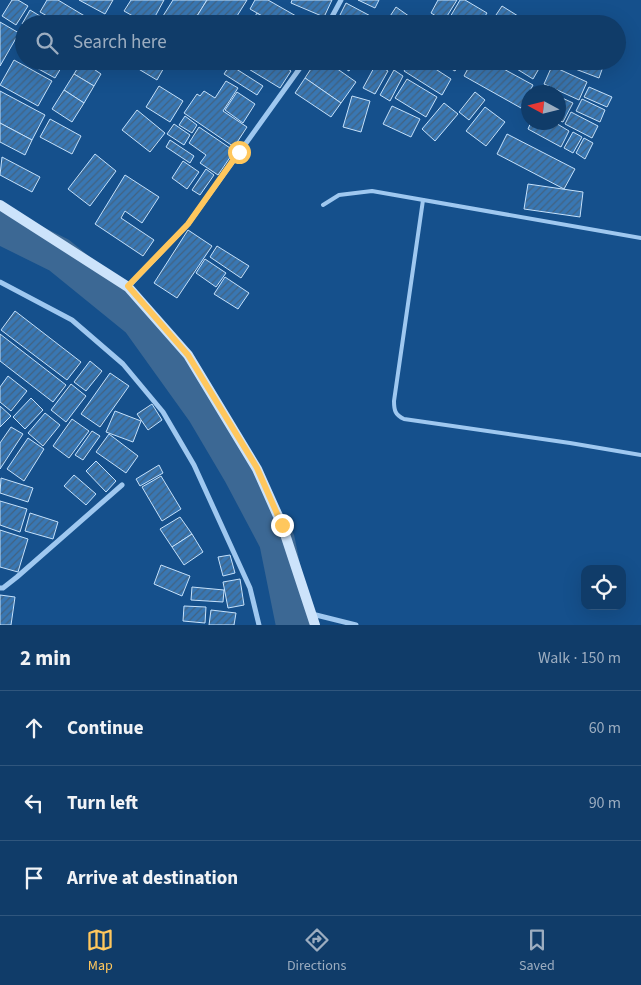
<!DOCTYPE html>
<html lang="en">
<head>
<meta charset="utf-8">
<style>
  :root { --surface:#103c69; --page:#19436f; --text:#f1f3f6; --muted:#9cadc0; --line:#30567d; --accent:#ffc75d }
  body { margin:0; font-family:"Source Sans 3",sans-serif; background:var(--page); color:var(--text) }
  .controls { position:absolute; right:15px; bottom:15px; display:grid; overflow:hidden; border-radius:10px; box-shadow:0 5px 20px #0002 }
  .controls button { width:45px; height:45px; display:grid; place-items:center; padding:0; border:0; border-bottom:1px solid var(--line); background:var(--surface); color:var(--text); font:25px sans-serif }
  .compass { position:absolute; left:521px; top:85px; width:45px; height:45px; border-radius:50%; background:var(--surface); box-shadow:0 5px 20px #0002; rotate:277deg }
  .stop { position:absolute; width:15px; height:15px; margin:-11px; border:4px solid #ffc75d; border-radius:50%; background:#fff }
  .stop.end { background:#ffc75d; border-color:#fff; box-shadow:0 1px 5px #0008 }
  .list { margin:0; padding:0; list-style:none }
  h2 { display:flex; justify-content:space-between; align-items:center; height:65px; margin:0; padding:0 20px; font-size:21px }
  h2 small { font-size:16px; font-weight:400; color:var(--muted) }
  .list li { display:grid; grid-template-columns:32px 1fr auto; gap:15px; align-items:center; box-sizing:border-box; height:75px; padding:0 20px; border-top:1px solid var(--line) }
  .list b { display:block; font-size:19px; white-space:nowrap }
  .list em { font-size:16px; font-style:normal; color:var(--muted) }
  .icon { flex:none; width:28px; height:28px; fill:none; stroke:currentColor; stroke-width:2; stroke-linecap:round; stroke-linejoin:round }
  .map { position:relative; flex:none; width:641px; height:625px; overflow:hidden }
  .search { position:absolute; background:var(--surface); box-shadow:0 5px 20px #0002; left:15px; right:15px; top:15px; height:55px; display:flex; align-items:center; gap:12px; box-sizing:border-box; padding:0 18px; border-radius:28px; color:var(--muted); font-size:19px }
  .sheet { height:290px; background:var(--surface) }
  nav { display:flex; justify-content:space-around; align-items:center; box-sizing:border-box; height:70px; border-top:1px solid var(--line); background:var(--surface); font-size:14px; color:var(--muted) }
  nav a { display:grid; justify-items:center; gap:2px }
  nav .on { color:var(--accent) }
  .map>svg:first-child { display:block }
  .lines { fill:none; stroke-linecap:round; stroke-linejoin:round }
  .river { stroke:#3c6894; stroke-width:36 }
  .building { fill:url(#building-hatch); stroke:#c5e1fb }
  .lane { stroke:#9fc8f0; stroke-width:4 }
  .street { stroke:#9fc8f0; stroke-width:5 }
  .secondary { stroke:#cce3fb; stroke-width:10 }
  .route { stroke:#ffc75d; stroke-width:6 }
</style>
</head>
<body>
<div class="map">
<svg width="641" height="625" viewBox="0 0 641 625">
  <defs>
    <pattern id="building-hatch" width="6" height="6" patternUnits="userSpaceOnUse" patternTransform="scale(1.25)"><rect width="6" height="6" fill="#3977b3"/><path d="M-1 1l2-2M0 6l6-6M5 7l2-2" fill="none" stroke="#426280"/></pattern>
  </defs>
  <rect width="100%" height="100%" fill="#15508c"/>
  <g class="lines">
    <path class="river" d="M0 226 59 255 139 320 205 412 241 473 277 541 294 625"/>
  </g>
  <g class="building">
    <path d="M12 0H18L28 6 16 25 2 16Z"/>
    <path d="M47 0H58L98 24H61L40 12Z"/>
    <path d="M79 0H113L105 14Z"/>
    <path d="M131 0H164L151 24H147L124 11Z"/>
    <path d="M173 0H207L192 24H158Z"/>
    <path d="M207 0H247L232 24H192Z"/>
    <path d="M255 0H268L310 24H276L250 9Z"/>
    <path d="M292 0H332L324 17 291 3Z"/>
    <path d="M358 0H379L375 8Z"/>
    <path d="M438 0H457L444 21 431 13Z"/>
    <path d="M460 0H465L487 13 480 24H446Z"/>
    <path d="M346 3 378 20 376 24H346L338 19Z"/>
    <path d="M502 6 518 16 513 24H490Z"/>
    <path d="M396 7 420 24H385Z"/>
    <path d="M30 10 45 19 42 24H22Z"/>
    <path d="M257 13 274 24H250Z"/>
    <path d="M0 22 19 33 0 66Z"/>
    <path d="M14 60 52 81 38 106 0 85Z"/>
    <path d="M24 61H62L64 63 55 78Z"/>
    <path d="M82 61 101 74 94 86 74 74Z"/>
    <path d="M125 61H162L166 64 157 80Z"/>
    <path d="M252 61H276L291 71 280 88 247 68Z"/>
    <path d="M316 61H326L356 82 341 103 305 78Z"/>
    <path d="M333 61H354L349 71Z"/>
    <path d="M410 61H423L451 79 442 95 404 71Z"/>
    <path d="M437 61H461L455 71Z"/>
    <path d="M472 61H489L533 85 521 108 464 76Z"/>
    <path d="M504 61H535L541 65 533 79Z"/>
    <path d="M572 61H605L599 78 570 67Z"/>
    <path d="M376 64 388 71 375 94 363 88Z"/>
    <path d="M230 65 263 86 257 95 224 74Z"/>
    <path d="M552 66 587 82 579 100 544 84Z"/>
    <path d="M394 70 403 76 390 101 380 95Z"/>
    <path d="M74 74 94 86 84 103 64 90Z"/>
    <path d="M305 78 341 103 331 117 295 93Z"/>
    <path d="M407 79 437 97 426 117 395 98Z"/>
    <path d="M226 81 238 88 223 111 247 127 234 147 184 113 197 94 200 96 204 91 215 98Z"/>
    <path d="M159 86 183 101 170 122 146 107Z"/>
    <path d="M589 87 612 97 607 107 584 97Z"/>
    <path d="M64 90 84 103 72 122 52 109Z"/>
    <path d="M0 91 45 115 32 140 0 123Z"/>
    <path d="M237 92 255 104 243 123 225 110Z"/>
    <path d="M475 92 485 100 469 120 459 112Z"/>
    <path d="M352 96 370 101 361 132 343 127Z"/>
    <path d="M558 96 573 103 563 122 558 120Z"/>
    <path d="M582 99 605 110 600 122 576 111Z"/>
    <path d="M444 103 458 114 435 141 422 129Z"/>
    <path d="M392 106 420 119 411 137 383 124Z"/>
    <path d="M485 107 505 122 486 146 466 131Z"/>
    <path d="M137 110 165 133 150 152 122 130Z"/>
    <path d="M571 112 598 126 592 138 565 124Z"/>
    <path d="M185 116 197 125 192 133 179 125Z"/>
    <path d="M50 119 81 136 72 154 40 137Z"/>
    <path d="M531 122H554L569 131 561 147 528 129Z"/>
    <path d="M0 123 32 140 25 155 0 142Z"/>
    <path d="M174 124 190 135 184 145 167 134Z"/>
    <path d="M199 127 230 148 229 151 233 153 218 175 200 163 206 155 189 143Z"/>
    <path d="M573 132 582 137 573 153 564 148Z"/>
    <path d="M507 134 575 169 564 189 497 154Z"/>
    <path d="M584 138 593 143 585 159 576 153Z"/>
    <path d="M170 140 194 156 190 163 166 147Z"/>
    <path d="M95 154 116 171 90 206 68 189Z"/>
    <path d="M2 157 40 177 32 192 0 175Z"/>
    <path d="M183 161 199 172 187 189 172 178Z"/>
    <path d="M206 169 214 175 200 195 192 190Z"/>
    <path d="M125 175 159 197 142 223 125 211 121 218 154 240 143 256 95 224Z"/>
    <path d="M528 184 583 192 580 217 524 209Z"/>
    <path d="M188 230 212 246 177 298 154 283Z"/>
    <path d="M217 246 249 266 241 278 210 257Z"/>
    <path d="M205 259 226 273 216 287 196 273Z"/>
    <path d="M225 277 249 293 238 309 214 294Z"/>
    <path d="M15 311 81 362 67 380 1 330Z"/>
    <path d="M0 334 66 385 53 402 0 361Z"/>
    <path d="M90 361 102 371 86 391 74 382Z"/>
    <path d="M110 373 129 386 100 427 81 414Z"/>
    <path d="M8 376 27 391 11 411 0 402V387Z"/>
    <path d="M71 384 86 396 66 422 51 410Z"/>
    <path d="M31 398 43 410 25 429 13 417Z"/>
    <path d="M152 404 162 420 148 430 137 414Z"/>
    <path d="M0 406 11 416 0 427Z"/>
    <path d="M115 411 141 421 133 442 106 432Z"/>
    <path d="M45 413 60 425 43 446 28 433Z"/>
    <path d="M72 419 89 431 69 458 53 446Z"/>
    <path d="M11 427 23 434 0 469V443Z"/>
    <path d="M92 431 100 436 83 460 75 455Z"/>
    <path d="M109 434 138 456 126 473 96 452Z"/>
    <path d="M28 438 44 449 24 481 7 469Z"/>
    <path d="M96 461 116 481 106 492 86 471Z"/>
    <path d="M159 465 163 473 140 486 136 479Z"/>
    <path d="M74 475 96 494 86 505 64 486Z"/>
    <path d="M161 476 181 509 162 521 142 487Z"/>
    <path d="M1 478 33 488 28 502 0 493Z"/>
    <path d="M0 501 27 509 20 532 0 525Z"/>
    <path d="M30 513 58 522 53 539 25 531Z"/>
    <path d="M180 517 192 534 172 547 160 529Z"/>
    <path d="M0 530 28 539 18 572 0 567Z"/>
    <path d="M192 534 203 552 184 565 172 547Z"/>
    <path d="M230 555 235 573 223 576 218 557Z"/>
    <path d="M161 565 190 576 182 596 154 584Z"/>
    <path d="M240 579 244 605 228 608 223 582Z"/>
    <path d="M192 587 224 590 223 602 191 600Z"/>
    <path d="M0 595 15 597 11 625H0Z"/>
    <path d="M184 606 206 607 205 623 183 621Z"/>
    <path d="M211 610 236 613 234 625H209Z"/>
  </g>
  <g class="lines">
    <g class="lane">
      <path d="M423 200 394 401C394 410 395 415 404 419L570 443 641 455"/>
      <path d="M323 205 339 195 372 191 641 238"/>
    </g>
    <g class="street">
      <path d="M328 24 341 0"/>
      <path d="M0 282 72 320 123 364 163 412 194 465 250 588 259 625"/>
      <path d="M128 287 188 224 305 61"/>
      <path d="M0 588H3L17 577 122 485"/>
      <path d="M312 614 356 625"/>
    </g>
    <path class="secondary" d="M0 205 128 287 188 355 257 469 282 525 315 625"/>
  </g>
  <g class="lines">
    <path class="route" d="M239 152 188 224 128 286 188 355 257 468 282 525"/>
  </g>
</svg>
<div class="controls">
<button><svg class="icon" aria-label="locate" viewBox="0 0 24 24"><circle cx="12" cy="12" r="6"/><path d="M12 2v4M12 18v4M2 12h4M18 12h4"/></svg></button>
</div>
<svg class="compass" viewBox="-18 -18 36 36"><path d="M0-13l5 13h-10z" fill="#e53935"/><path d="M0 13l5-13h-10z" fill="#9cadc0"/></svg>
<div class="stop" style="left:239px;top:152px"></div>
<div class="stop end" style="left:282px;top:525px"></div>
<div class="search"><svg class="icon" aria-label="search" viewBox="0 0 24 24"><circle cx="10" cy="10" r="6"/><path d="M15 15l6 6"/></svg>Search here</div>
</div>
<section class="sheet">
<h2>2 min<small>Walk · 150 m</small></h2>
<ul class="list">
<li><svg class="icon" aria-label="ahead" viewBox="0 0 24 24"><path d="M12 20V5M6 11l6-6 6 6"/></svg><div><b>Continue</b></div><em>60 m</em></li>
<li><svg class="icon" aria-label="left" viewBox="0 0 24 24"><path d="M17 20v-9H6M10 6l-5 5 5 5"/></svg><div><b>Turn left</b></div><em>90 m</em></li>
<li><svg class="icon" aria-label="arrive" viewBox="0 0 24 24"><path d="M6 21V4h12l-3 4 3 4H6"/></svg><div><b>Arrive at destination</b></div></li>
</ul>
</section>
<nav>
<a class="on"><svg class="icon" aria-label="map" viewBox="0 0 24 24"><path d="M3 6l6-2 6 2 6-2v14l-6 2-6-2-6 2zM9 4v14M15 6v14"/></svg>Map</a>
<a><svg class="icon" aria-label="directions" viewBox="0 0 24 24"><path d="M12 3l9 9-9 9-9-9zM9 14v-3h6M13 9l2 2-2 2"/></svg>Directions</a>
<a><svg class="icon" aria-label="saved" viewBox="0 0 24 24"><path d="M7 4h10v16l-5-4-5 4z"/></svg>Saved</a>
</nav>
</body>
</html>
